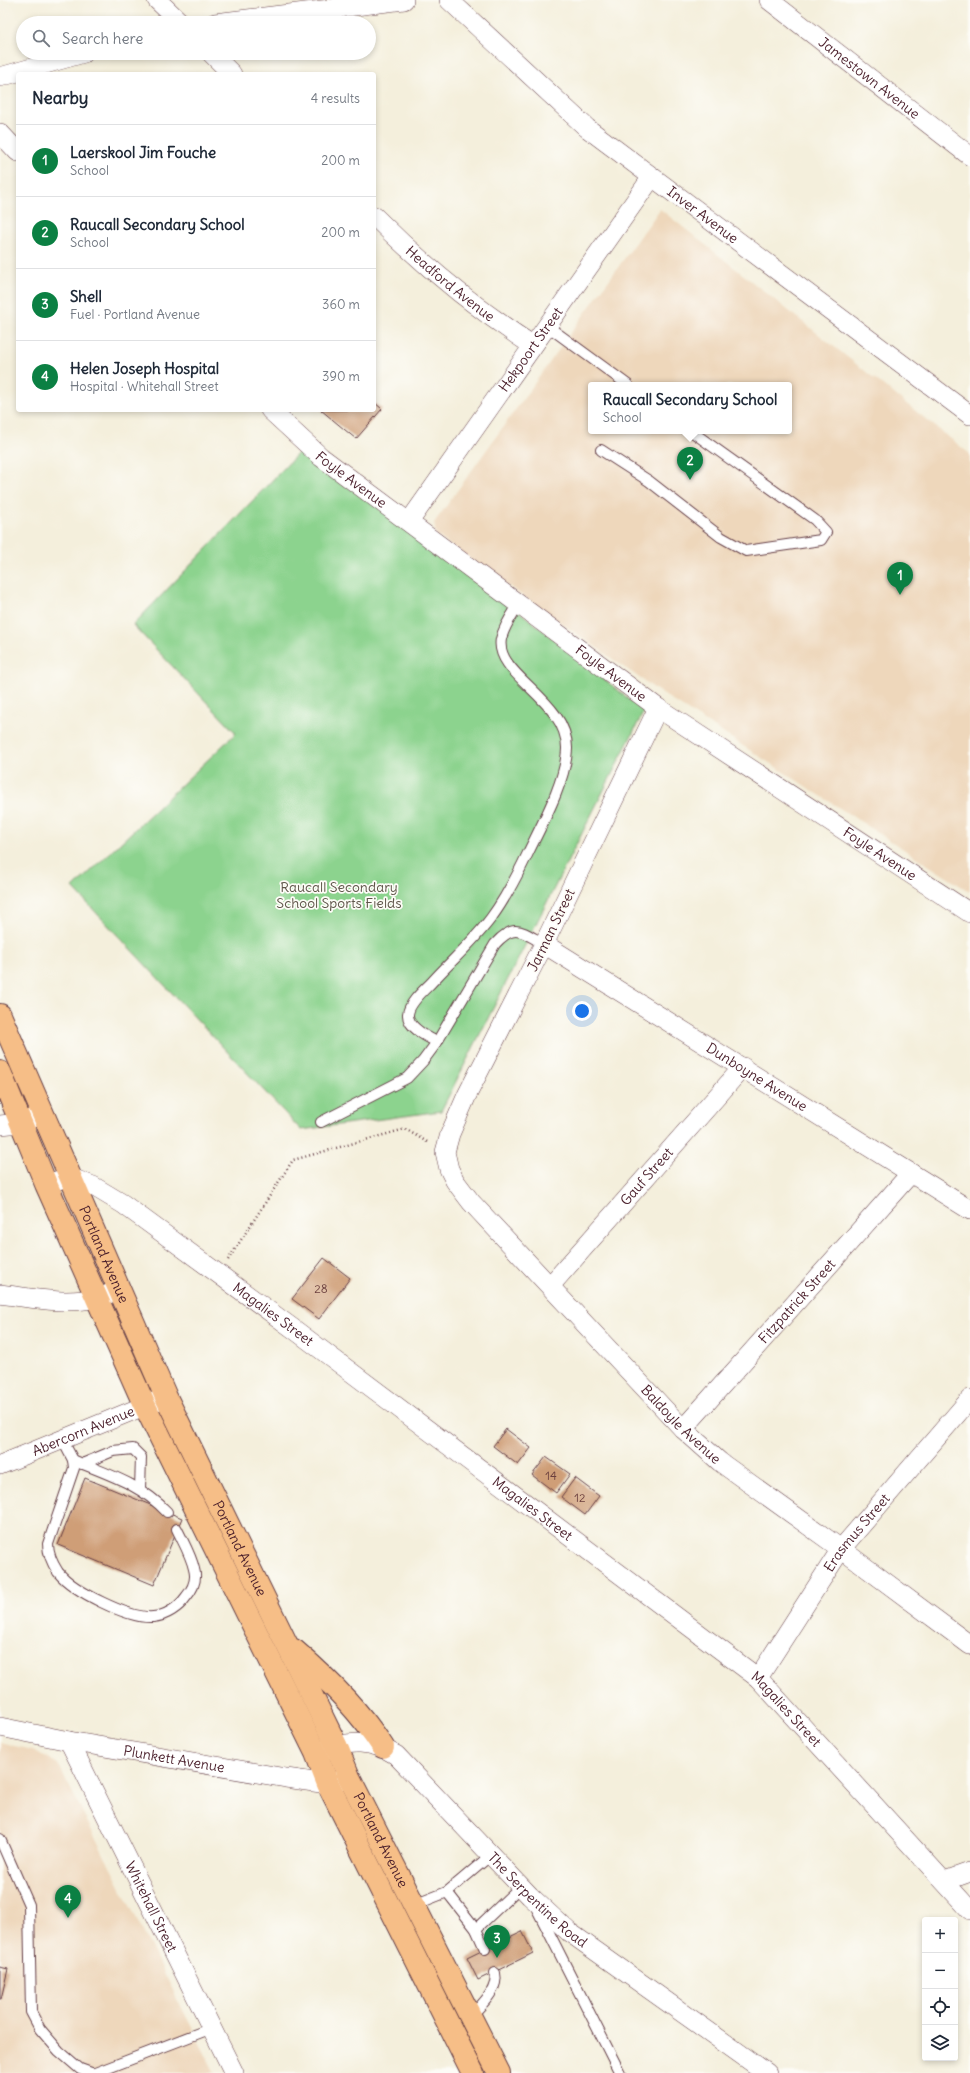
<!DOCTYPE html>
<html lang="en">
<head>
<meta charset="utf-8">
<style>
  :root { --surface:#fff; --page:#f2f2f3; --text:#1f2937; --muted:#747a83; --line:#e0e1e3; --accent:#0b8043 }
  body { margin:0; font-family:Delius,sans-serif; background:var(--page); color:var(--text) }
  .controls { position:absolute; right:12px; bottom:12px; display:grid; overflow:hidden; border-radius:4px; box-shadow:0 2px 6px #0003 }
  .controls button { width:36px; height:36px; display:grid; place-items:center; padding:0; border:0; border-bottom:1px solid var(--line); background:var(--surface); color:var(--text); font:20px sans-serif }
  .you { position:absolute; left:582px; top:1011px; width:14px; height:14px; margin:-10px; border:3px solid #fff; border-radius:50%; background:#1a73e8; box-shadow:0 0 0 6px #1a73e833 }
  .badge { display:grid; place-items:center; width:26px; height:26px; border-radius:50%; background:var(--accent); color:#fff; font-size:13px; font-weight:700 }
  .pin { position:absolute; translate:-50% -33px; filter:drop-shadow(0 1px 2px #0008) }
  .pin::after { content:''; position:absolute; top:21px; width:14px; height:12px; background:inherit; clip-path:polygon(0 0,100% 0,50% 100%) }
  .popup { position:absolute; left:588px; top:382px; width:204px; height:52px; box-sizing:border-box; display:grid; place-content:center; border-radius:4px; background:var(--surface); filter:drop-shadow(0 1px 3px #0005); font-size:13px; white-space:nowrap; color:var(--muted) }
  .popup b { font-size:15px; color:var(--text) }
  .popup::after { content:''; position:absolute; left:50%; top:100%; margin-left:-8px; border:8px solid transparent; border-top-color:var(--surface) }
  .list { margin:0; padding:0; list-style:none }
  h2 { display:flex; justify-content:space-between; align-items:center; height:52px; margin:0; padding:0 16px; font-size:17px }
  h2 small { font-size:13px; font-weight:400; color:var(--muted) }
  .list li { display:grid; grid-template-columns:26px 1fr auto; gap:12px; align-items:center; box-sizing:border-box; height:72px; padding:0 16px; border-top:1px solid var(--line) }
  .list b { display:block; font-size:15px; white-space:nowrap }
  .list p { margin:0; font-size:13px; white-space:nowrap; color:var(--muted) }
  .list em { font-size:13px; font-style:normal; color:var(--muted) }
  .icon { flex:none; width:22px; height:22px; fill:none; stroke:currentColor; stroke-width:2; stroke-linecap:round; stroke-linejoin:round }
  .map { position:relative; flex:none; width:970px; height:2073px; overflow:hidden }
  .search { position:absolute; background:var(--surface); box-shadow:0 2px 6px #0003; left:16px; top:16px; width:360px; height:44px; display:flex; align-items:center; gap:10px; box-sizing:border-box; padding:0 14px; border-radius:22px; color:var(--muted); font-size:15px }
  .panel { position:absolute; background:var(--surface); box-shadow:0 2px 6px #0003; left:16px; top:72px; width:360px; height:340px; border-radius:4px }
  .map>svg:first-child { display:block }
  .built { fill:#eed7bb; fill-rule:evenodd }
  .park { fill:#8cd38e; stroke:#6b795c }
  .building { fill:#cf9e77 }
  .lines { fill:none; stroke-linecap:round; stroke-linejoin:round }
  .service-casing { stroke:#643e46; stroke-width:12 }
  .minor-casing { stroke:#643e46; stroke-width:20 }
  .primary-casing { stroke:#643e46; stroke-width:24 }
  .path { stroke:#643e46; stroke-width:2.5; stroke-dasharray:1 3; stroke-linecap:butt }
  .service { stroke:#fff; stroke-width:10 }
  .minor { stroke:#fff; stroke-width:19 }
  .primary { stroke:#f6be87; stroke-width:22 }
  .labels { text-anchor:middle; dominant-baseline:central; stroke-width:3.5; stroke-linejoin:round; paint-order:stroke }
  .number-label { font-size:12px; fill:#6b3f3e }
  .street-label { font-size:14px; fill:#4a1f2b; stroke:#fdfcf7 }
  .park-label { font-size:14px; fill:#5e5549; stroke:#fdfcf7 }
</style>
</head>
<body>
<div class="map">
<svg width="970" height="2073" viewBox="0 0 970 2073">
  <rect width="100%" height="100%" fill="#fdfcf7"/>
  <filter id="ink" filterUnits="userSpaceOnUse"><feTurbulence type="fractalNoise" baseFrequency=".025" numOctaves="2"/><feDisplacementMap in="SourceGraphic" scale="8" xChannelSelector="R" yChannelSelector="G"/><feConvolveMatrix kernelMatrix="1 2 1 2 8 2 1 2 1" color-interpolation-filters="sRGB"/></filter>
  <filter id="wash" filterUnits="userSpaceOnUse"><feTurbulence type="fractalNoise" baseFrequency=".012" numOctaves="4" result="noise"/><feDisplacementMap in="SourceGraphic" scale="16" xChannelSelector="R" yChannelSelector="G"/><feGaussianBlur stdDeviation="0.9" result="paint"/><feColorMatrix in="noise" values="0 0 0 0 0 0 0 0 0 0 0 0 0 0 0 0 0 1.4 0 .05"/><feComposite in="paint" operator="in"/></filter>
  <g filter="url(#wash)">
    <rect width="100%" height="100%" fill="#f4efdc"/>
    <g class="built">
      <path d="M660 209 970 454V892L661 693 436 535 434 523ZM591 385H789V431H591Z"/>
      <path d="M0 1743 33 1750 58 1764 215 2073H0Z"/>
    </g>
    <path class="park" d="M308 443 644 711 441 1111 301 1130 73 888 236 733 133 625Z"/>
    <g id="blocks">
      <g class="building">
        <path d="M374 402 382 409 356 439 321 410H374Z"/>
        <path d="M324 1258 350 1278 319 1319 292 1299Z"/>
        <path d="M506 1429 531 1448 518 1465 493 1446Z"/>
        <path d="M546 1457 570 1474 556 1493 532 1475Z"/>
        <path d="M85 1478 182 1518 154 1585 58 1545Z"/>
        <path d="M575 1478 599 1496 585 1515 561 1497Z"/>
        <path d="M522 1931 533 1953 478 1980 467 1958Z"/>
        <path d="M0 1967 8 1969 1 1999H0Z"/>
      </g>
    </g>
  </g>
  <g filter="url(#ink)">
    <use href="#blocks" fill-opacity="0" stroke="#643e46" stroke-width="1"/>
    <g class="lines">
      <g class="service-casing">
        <g id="service">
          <path d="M546 325 628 385"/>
          <path d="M601 450 649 481 721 537 746 551 821 540 826 532 815 520 691 431"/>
          <path d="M437 1042C427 1037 407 1027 408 1014 409 1003 424 990 431 983 451 961 474 941 491 918 506 898 517 876 528 853 542 824 566 781 567 749 568 700 494 675 501 639 504 626 512 615 519 604"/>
          <path d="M321 1122 407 1078 423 1061 437 1042 495 944C515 922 522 932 544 944"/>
          <path d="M62 1439 73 1460 74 1468 48 1544C48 1555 52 1563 58 1572 73 1591 129 1619 153 1617 166 1616 179 1607 186 1597 193 1589 197 1579 194 1569 191 1555 183 1542 177 1529"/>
          <path d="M73 1460C107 1474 141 1484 167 1512"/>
          <path d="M82 1464 113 1451 133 1449 141 1457 140 1489"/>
          <path d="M0 1839 29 1905 31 2012 40 2029 59 2051 80 2069 91 2073"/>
          <path d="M447 1892 491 1855"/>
          <path d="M414 1905 447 1892 476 1929 485 1949"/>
          <path d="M537 1909 620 2073"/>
          <path d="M476 1929 521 1886"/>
          <path d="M470 2017C481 2005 499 1990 495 1973"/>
          <path d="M95 2073 212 2028"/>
        </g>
      </g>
      <g class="minor-casing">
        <g id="minor">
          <path d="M157 0 181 23"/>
          <path id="s1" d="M449 0 587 128 970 415"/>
          <path id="s2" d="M769 0 970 156"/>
          <path d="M215 23 404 0"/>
          <path d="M211 53 232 74"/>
          <path d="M0 77 84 53"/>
          <path d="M0 133 18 152"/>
          <path id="s3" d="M374 216C422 264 475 308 532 345"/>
          <path id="s4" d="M270 410 321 457 658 708 970 913"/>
          <path id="s5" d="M409 522 652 177"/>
          <path id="s6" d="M658 708 544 944 467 1095 450 1134 445 1152 449 1169 455 1181 471 1202 683 1429 720 1462 841 1549 970 1645"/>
          <path id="s7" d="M544 944 970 1210"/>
          <path d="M0 1125 21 1123 43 1114"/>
          <path id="s8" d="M46 1184 69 1177 93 1186 123 1204 295 1330 758 1678 970 1910"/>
          <path id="s9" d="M550 1286 743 1067"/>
          <path d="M0 1294C32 1298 65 1305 96 1298 104 1297 112 1292 120 1289"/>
          <path id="s10" d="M683 1429 911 1173"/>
          <path id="s11" d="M0 1465 166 1397"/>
          <path id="s12" d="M758 1678 841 1549 970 1399"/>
          <path id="s13" d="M0 1727 69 1741 286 1778 328 1784 340 1780"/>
          <path id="s14" d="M69 1741 234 2073"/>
          <path id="s15" d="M324 1750C349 1740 372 1740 396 1755L530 1896 569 1932 767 2073"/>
          <path d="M945 1881 970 1872"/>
        </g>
      </g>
      <g class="primary-casing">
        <g id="primary">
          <path id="s16" d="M0 1015 166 1397 336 1745 349 1777 499 2073"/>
          <path d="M0 1072 46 1184 144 1404 316 1753 328 1784 473 2073"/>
          <path d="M294 1650C328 1679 359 1710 383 1747"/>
        </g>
      </g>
      <path class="path" d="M228 1260 293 1160 405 1129 429 1143"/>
      <use href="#service" class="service"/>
      <use href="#minor" class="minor"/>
      <use href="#primary" class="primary"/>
    </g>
  </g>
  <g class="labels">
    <g class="number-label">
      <text x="321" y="1288">28</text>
      <text x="551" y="1475">14</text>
      <text x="580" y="1497">12</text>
    </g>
    <g class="street-label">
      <text stroke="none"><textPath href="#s2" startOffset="127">Jamestown Avenue</textPath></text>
      <text stroke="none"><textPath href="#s1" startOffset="333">Inver Avenue</textPath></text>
      <text stroke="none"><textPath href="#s3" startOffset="102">Headford Avenue</textPath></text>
      <text stroke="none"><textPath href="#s5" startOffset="211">Hekpoort Street</textPath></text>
      <text stroke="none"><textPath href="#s4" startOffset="107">Foyle Avenue</textPath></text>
      <text stroke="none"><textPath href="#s4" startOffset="431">Foyle Avenue</textPath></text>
      <text stroke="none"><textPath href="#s4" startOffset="755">Foyle Avenue</textPath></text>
      <text transform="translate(551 930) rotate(-64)">Jarman Street</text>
      <text stroke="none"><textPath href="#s7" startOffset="251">Dunboyne Avenue</textPath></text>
      <text stroke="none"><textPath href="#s9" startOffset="146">Gauf Street</textPath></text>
      <text stroke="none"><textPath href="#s16" startOffset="261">Portland Avenue</textPath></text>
      <text stroke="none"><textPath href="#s10" startOffset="171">Fitzpatrick Street</textPath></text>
      <text stroke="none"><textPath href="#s8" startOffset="271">Magalies Street</textPath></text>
      <text stroke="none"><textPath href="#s6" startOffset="856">Baldoyle Avenue</textPath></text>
      <text stroke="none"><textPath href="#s11" startOffset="90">Abercorn Avenue</textPath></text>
      <text stroke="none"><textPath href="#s8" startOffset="595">Magalies Street</textPath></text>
      <text stroke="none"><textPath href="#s12" startOffset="176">Erasmus Street</textPath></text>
      <text stroke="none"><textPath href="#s16" startOffset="585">Portland Avenue</textPath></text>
      <text stroke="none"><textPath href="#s8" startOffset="919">Magalies Street</textPath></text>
      <text stroke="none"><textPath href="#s13" startOffset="177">Plunkett Avenue</textPath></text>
      <text stroke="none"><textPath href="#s16" startOffset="909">Portland Avenue</textPath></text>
      <text stroke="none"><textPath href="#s15" startOffset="278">The Serpentine Road</textPath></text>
      <text stroke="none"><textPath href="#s14" startOffset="185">Whitehall Street</textPath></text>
    </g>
    <g class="park-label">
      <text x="339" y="887">Raucall Secondary<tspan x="339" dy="16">School Sports Fields</tspan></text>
    </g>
  </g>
</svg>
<div class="controls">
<button>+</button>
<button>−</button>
<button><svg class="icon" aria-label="locate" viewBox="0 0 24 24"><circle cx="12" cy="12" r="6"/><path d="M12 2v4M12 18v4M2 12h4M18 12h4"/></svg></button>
<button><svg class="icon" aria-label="layers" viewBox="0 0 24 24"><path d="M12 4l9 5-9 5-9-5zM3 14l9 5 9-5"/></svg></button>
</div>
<div class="you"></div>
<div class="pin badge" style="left:900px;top:595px">1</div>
<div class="pin badge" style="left:690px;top:480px">2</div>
<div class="popup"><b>Raucall Secondary School</b>School</div>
<div class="pin badge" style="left:497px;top:1958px">3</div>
<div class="pin badge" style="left:68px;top:1918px">4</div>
<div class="search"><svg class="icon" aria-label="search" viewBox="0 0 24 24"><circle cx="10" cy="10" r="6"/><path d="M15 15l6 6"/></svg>Search here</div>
<section class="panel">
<h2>Nearby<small>4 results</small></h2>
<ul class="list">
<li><span class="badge">1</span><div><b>Laerskool Jim Fouche</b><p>School</p></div><em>200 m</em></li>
<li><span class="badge">2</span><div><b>Raucall Secondary School</b><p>School</p></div><em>200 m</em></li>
<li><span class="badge">3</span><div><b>Shell</b><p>Fuel · Portland Avenue</p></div><em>360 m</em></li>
<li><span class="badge">4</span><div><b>Helen Joseph Hospital</b><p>Hospital · Whitehall Street</p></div><em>390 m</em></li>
</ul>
</section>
</div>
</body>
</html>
